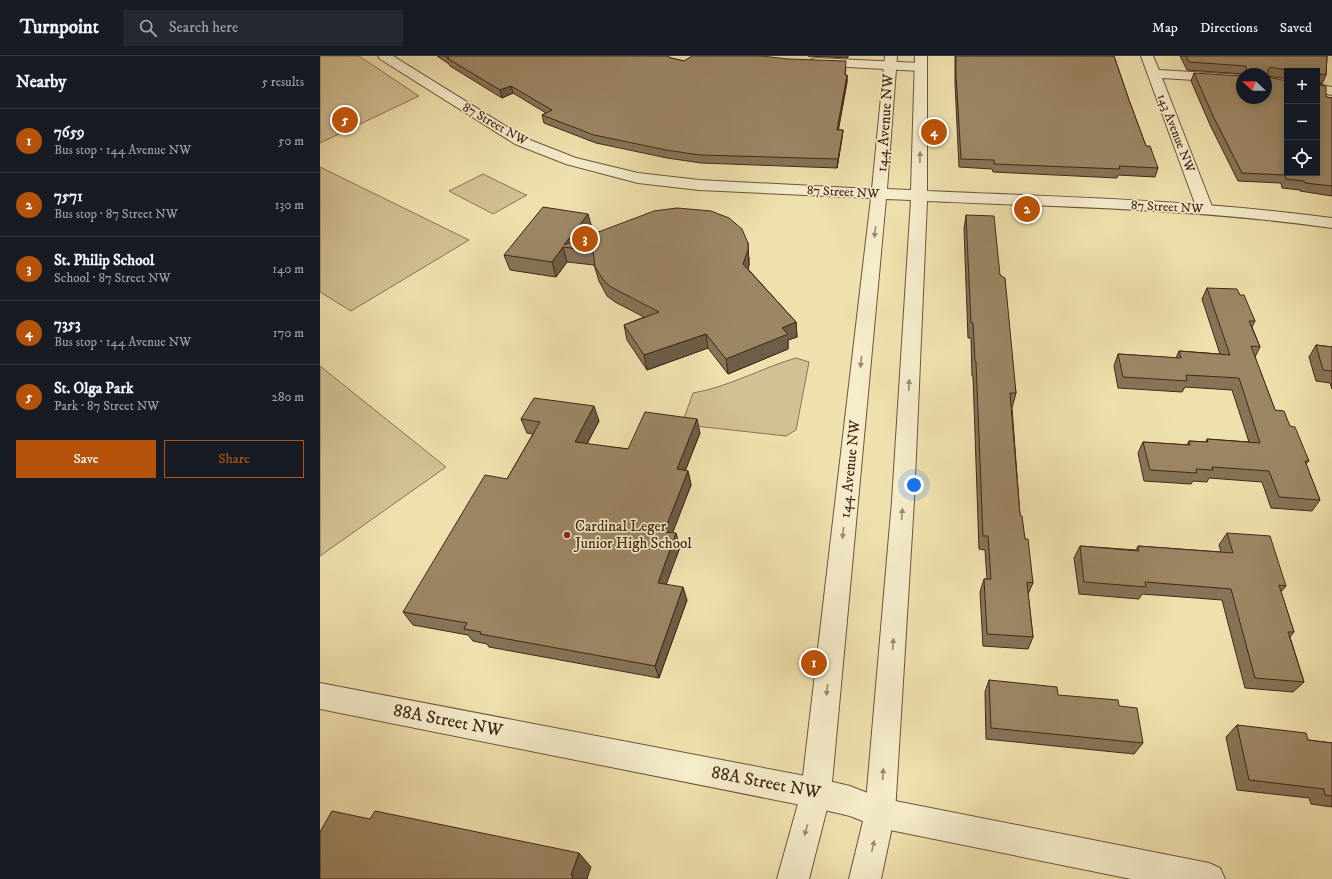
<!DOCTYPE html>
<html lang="en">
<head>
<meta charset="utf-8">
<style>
  :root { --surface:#171b24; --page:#242831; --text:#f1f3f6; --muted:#9ea1a6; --line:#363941; --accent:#b45309 }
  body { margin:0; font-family:"IM FELL DW Pica",serif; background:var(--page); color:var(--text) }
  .controls { position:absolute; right:12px; top:12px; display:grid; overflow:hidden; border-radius:0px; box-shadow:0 2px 10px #0003 }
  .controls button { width:36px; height:36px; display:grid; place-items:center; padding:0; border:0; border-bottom:1px solid var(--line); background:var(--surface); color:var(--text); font:20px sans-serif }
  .compass { position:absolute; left:916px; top:12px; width:36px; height:36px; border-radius:50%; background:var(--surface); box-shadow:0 2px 10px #0003; rotate:292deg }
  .you { position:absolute; left:594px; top:429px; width:14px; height:14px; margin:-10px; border:3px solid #fff; border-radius:50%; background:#1a73e8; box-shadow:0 0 0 6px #1a73e833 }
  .badge { display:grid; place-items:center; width:26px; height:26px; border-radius:50%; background:var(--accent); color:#fff; font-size:13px; font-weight:700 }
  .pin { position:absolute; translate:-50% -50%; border:2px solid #fff; box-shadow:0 1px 4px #0006 }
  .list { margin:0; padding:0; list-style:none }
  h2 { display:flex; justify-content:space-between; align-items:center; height:52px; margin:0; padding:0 16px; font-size:17px }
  h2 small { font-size:13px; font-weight:400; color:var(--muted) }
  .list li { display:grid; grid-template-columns:26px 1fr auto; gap:12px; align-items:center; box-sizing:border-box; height:64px; padding:0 16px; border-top:1px solid var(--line) }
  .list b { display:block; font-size:15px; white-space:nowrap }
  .list p { margin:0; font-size:13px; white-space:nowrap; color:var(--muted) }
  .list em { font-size:13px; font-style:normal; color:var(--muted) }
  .actions { display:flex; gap:8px; padding:12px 16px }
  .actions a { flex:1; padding:9px 0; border:1px solid var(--accent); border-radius:0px; text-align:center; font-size:14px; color:var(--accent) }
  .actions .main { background:var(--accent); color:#fff }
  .icon { flex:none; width:22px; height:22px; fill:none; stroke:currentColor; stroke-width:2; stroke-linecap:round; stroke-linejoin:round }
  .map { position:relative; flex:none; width:1012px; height:823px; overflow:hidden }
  header { display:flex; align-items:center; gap:24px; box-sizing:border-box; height:56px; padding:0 20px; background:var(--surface); border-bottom:1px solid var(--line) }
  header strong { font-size:19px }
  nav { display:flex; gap:22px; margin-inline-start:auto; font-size:14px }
  .search { width:280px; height:36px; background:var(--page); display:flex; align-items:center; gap:10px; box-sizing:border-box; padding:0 14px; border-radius:0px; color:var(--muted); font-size:15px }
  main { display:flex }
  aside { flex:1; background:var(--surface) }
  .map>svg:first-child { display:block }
  .green { fill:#d2c194; stroke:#8a7356 }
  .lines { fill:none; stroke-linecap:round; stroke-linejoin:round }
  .minor-casing { stroke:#6e543d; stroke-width:2 }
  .tertiary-casing { stroke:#6e543d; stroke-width:2 }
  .minor { fill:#f5ecca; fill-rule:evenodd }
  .tertiary { fill:#f5ecca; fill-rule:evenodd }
  .wall { fill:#867457; stroke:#432518; fill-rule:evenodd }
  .shaded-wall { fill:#6d5e47; stroke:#432518 }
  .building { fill:#9c8765; stroke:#432518; fill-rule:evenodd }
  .oneway { fill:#9c8871 }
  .poi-dot { fill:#8f2418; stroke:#f5ecca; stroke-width:1.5 }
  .labels { text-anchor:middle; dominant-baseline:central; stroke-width:3.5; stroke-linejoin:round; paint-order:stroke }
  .far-street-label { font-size:13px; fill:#432518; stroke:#f5ecca }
  .street-label { font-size:15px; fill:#432518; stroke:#f5ecca }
  .poi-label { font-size:15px; fill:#432518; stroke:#f5ecca; text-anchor:start }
  .near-street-label { font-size:18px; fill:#432518; stroke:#f5ecca }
</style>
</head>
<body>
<header>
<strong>Turnpoint</strong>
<div class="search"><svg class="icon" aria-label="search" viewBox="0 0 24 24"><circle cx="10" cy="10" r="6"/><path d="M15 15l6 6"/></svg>Search here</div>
<nav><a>Map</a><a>Directions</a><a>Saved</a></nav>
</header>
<main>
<aside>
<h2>Nearby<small>5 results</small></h2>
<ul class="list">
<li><span class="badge">1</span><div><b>7659</b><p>Bus stop · 144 Avenue NW</p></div><em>50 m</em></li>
<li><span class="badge">2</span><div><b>7571</b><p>Bus stop · 87 Street NW</p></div><em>130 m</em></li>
<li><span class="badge">3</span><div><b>St. Philip School</b><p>School · 87 Street NW</p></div><em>140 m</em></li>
<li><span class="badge">4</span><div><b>7353</b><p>Bus stop · 144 Avenue NW</p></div><em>170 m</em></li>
<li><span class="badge">5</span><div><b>St. Olga Park</b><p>Park · 87 Street NW</p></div><em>280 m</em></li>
</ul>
<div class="actions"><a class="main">Save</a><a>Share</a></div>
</aside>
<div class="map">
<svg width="1012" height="823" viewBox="0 0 1012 823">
  <rect width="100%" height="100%" fill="#efe1ad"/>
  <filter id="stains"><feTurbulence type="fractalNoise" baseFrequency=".005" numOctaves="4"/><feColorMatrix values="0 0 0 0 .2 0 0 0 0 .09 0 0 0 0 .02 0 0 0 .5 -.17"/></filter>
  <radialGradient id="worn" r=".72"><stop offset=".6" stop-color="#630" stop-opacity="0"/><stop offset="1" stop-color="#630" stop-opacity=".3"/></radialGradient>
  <g class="green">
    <path d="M0 0H39L99 40 0 87Z"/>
    <path d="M0 111 149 184 31 255 0 236Z"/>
    <path d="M163 118 206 139H207L173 158 129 135Z"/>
    <path d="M476 302 489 306 476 374 466 380 366 369 363 365 373 337C409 331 441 312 476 302Z"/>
    <path d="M0 310 126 411 0 500Z"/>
  </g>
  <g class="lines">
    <g class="minor-casing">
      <g id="minor">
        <path d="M821 0H833L839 14 922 19V27L842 22 893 153 891 156 885 158 879 156 877 153Z"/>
        <path d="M496 2 600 7 604 8 606 11 604 14 600 15 492 9 490 6 492 3Z"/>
        <path d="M997 28 1012 31V39L997 36Z"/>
        <path d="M0 627 496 722 530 730 560 742 889 807 900 812 905 823H811L560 772 530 760 496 752 0 653Z"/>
      </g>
    </g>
    <g class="tertiary-casing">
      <path id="tertiary" d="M58 0H73L205 82 256 102 318 117 379 124 552 133 565 0H577L567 133 591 134 595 0H607V135C742 141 878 144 1012 162V172C878 153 742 151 607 145L594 445 575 757 561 823H529L545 757 572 445 591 144 566 143 511 737 489 823H457L481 737 551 142 379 134 318 127 246 108 195 88 60 3Z"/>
    </g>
    <use href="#minor" class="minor"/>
    <use href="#tertiary" class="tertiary"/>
  </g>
  <g class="wall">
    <path d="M117 0H347L351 2 364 5 526 13 525 19H527V26L518 74H523L522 82 517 112 381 107 347 102 276 87 224 67 222 59 226 57 193 37 182 42 130 10 129 8Z"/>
    <path d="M488 0H528V2Z"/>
    <path d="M635 0H794L809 44 826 90 838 112 835 121 798 119 797 122 673 116 672 113 639 111 635 27Z"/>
    <path d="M860 0H1007L1006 19 1002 28 1000 27V29L1006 41 1012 42V140L980 135V134L962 132 961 127 918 125 891 71 871 25 874 17 922 42 946 18H923L867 14ZM967 15H997L967 117 948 20 967 23Z"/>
    <path d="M646 159 680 219 696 337 692 352 700 459 705 483 713 527 708 538 713 581 708 593 663 590 660 536 664 523H667L665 494 659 493 653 320H652L651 282H648L644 173Z"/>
    <path d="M272 172 265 181 429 201V209L428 213 476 266 477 281 468 284V293L408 318 388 292 327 314 307 284 304 269 324 261 295 246 287 240 279 225 274 209 247 206 236 221 190 214 184 199Z"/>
    <path d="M887 232 920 239 935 265 932 271 940 291 935 301 955 354 970 370 989 405 986 408 1000 444 992 455 951 452 942 426 889 422 887 426 873 425 871 428 824 425 818 397 823 386 867 389 869 385 886 386 887 383 929 386 912 334 865 331 862 336 798 332 794 310 798 298 856 302 859 295 900 298 882 243Z"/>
    <path d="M996 289 1012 291V333L1010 327 996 325 989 301Z"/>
    <path d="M201 363 279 365 267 388 308 393 380 377 365 415H368L371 429 352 477 360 491 346 528 367 544 339 622 169 591 167 588 153 585 148 579 93 569 83 556 187 423 213 378 207 377Z"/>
    <path d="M907 477 966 530 961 536 974 576 970 581 984 626 973 636 925 632 902 544 822 538 819 543 759 538 754 502 760 490 816 494 818 490 901 496 899 489Z"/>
    <path d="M669 624 738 639 823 687 814 698 666 683 665 636Z"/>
    <path d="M917 669 988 684 1012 687V751L991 748 989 742 917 734 906 681Z"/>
  </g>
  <g class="shaded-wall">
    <path d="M527 19V26L517 82V74Z"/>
    <path d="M191 30 193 37 182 42 180 34Z"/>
    <path d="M523 74 522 82 517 112 518 103Z"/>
    <path d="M268 158 272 172 257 193 244 189Z"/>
    <path d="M428 187 429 209 425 223 423 208Z"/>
    <path d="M243 191 247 206 236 221 232 206Z"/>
    <path d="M476 266 477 281 468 284V293L408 318 406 303 462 272Z"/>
    <path d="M386 278 388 292 327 314 324 299Z"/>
    <path d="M274 350 279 365 260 400 255 386Z"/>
    <path d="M377 363 380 377 360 428 357 413Z"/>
    <path d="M368 415 371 429 348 489 344 476Z"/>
    <path d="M356 477 360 491 342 540 338 527Z"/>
    <path d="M363 531 367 544 339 622 335 610Z"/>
    <path d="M259 797 271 811 267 823H252L251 819Z"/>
  </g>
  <g class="building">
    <path d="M126 0H347L351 2 364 5 372 0H442L468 3 526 5 525 19H527L517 74H523L518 103 380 99 346 94 274 79 222 59 232 54 191 30 180 34 127 2H129Z"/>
    <path d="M636 0H794L809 44 826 90H830L838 112 799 110 800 113 674 108V104L641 103 636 19Z"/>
    <path d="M866 0H1007L1006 19 1001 18 999 20 1000 29 1006 30V41L1012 42V130L985 127 984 125 966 123 965 119 922 117 894 62 874 17 922 20V42H946V18H927L926 10 869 6ZM950 11 972 15H997V117H967V25L948 21V13Z"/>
    <path d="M223 151 268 158 244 189 334 155 357 152 391 155 409 162 422 173 428 187V194L423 208 476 266 462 272 468 278 406 303 386 278 324 299 304 269 339 256 291 231 284 225 275 211 273 195 243 191 232 206 184 199Z"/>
    <path d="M646 159 674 160 680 219 685 222 696 337H690L700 459 702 460 705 483H708L713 527 707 526 713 581 667 578 664 523H671L668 480H663L656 306 655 305 653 267H651Z"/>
    <path d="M887 232 917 233 920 239H924L935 265H929L940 291 931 290 955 354 964 355 970 370 975 371 989 405H985L1000 444 959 441 949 415 892 411 893 414 876 413 877 417 830 414 823 386 870 389 869 385 888 386 887 383 940 387 919 322 866 319 867 325 803 321 798 298 861 302 859 295 910 299Z"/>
    <path d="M996 289 1012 291V315L1003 314Z"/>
    <path d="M214 342 274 350 255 386 308 393 325 356 377 363 357 413 368 415 344 476 356 477 338 527 363 531 335 610 160 578 161 576 144 573 147 567 83 556 165 419 187 423 220 366 201 363Z"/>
    <path d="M907 477 950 480 966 530 959 529 974 576H968L984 626 935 622 911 533 825 526 826 531 764 526 760 490 819 495 818 490 913 497Z"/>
    <path d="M669 624 737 631 738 639 798 644 799 650 817 652 823 687 671 672Z"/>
    <path d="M917 669 986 677 988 684 1012 687V740L1005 739 1004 733 929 724Z"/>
    <path d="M12 755 50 763 55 755 259 797 251 819H253L252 823H0V776Z"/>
  </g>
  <defs><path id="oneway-solid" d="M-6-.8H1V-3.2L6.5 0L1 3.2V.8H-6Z"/></defs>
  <g class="oneway">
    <use href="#oneway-solid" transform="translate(600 101) rotate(-89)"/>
    <use href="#oneway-solid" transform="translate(555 176) rotate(96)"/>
    <use href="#oneway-solid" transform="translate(541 306) rotate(96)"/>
    <use href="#oneway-solid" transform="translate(589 329) rotate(-87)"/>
    <use href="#oneway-solid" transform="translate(582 458) rotate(-86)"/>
    <use href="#oneway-solid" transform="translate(523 477) rotate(96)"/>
    <use href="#oneway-solid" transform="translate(573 588) rotate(-86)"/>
    <use href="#oneway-solid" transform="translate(507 634) rotate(96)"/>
    <use href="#oneway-solid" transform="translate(563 718) rotate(-86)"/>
    <use href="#oneway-solid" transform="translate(486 774) rotate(105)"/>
    <use href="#oneway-solid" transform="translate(553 790) rotate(-77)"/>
  </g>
  <circle class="poi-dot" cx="247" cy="479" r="4"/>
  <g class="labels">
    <g class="far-street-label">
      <text transform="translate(175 68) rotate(30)">87 Street NW</text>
      <text transform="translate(856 77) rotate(69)">143 Avenue NW</text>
      <text transform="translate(523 136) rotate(3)">87 Street NW</text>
      <text transform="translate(847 151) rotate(3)">87 Street NW</text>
    </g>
    <g class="street-label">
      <text transform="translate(565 67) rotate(-86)">144 Avenue NW</text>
      <text transform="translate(530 413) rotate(-84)">144 Avenue NW</text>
    </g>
    <g class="poi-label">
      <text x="255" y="470">Cardinal Leger<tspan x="255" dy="17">Junior High School</tspan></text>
    </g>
    <g class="near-street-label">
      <text transform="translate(128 665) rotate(11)">88A Street NW</text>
      <text transform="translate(446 727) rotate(11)">88A Street NW</text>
    </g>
  </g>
  <rect width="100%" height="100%" filter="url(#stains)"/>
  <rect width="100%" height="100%" fill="url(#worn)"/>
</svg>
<div class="controls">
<button>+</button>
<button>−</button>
<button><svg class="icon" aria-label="locate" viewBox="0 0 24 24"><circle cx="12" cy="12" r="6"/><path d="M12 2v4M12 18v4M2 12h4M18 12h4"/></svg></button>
</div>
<svg class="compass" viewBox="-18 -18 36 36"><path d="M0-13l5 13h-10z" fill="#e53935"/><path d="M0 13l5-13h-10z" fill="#9ea1a6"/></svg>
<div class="you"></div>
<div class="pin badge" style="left:494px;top:607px">1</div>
<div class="pin badge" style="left:707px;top:153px">2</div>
<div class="pin badge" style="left:265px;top:183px">3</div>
<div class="pin badge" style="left:614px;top:76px">4</div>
<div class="pin badge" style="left:25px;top:64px">5</div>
</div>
</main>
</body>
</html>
